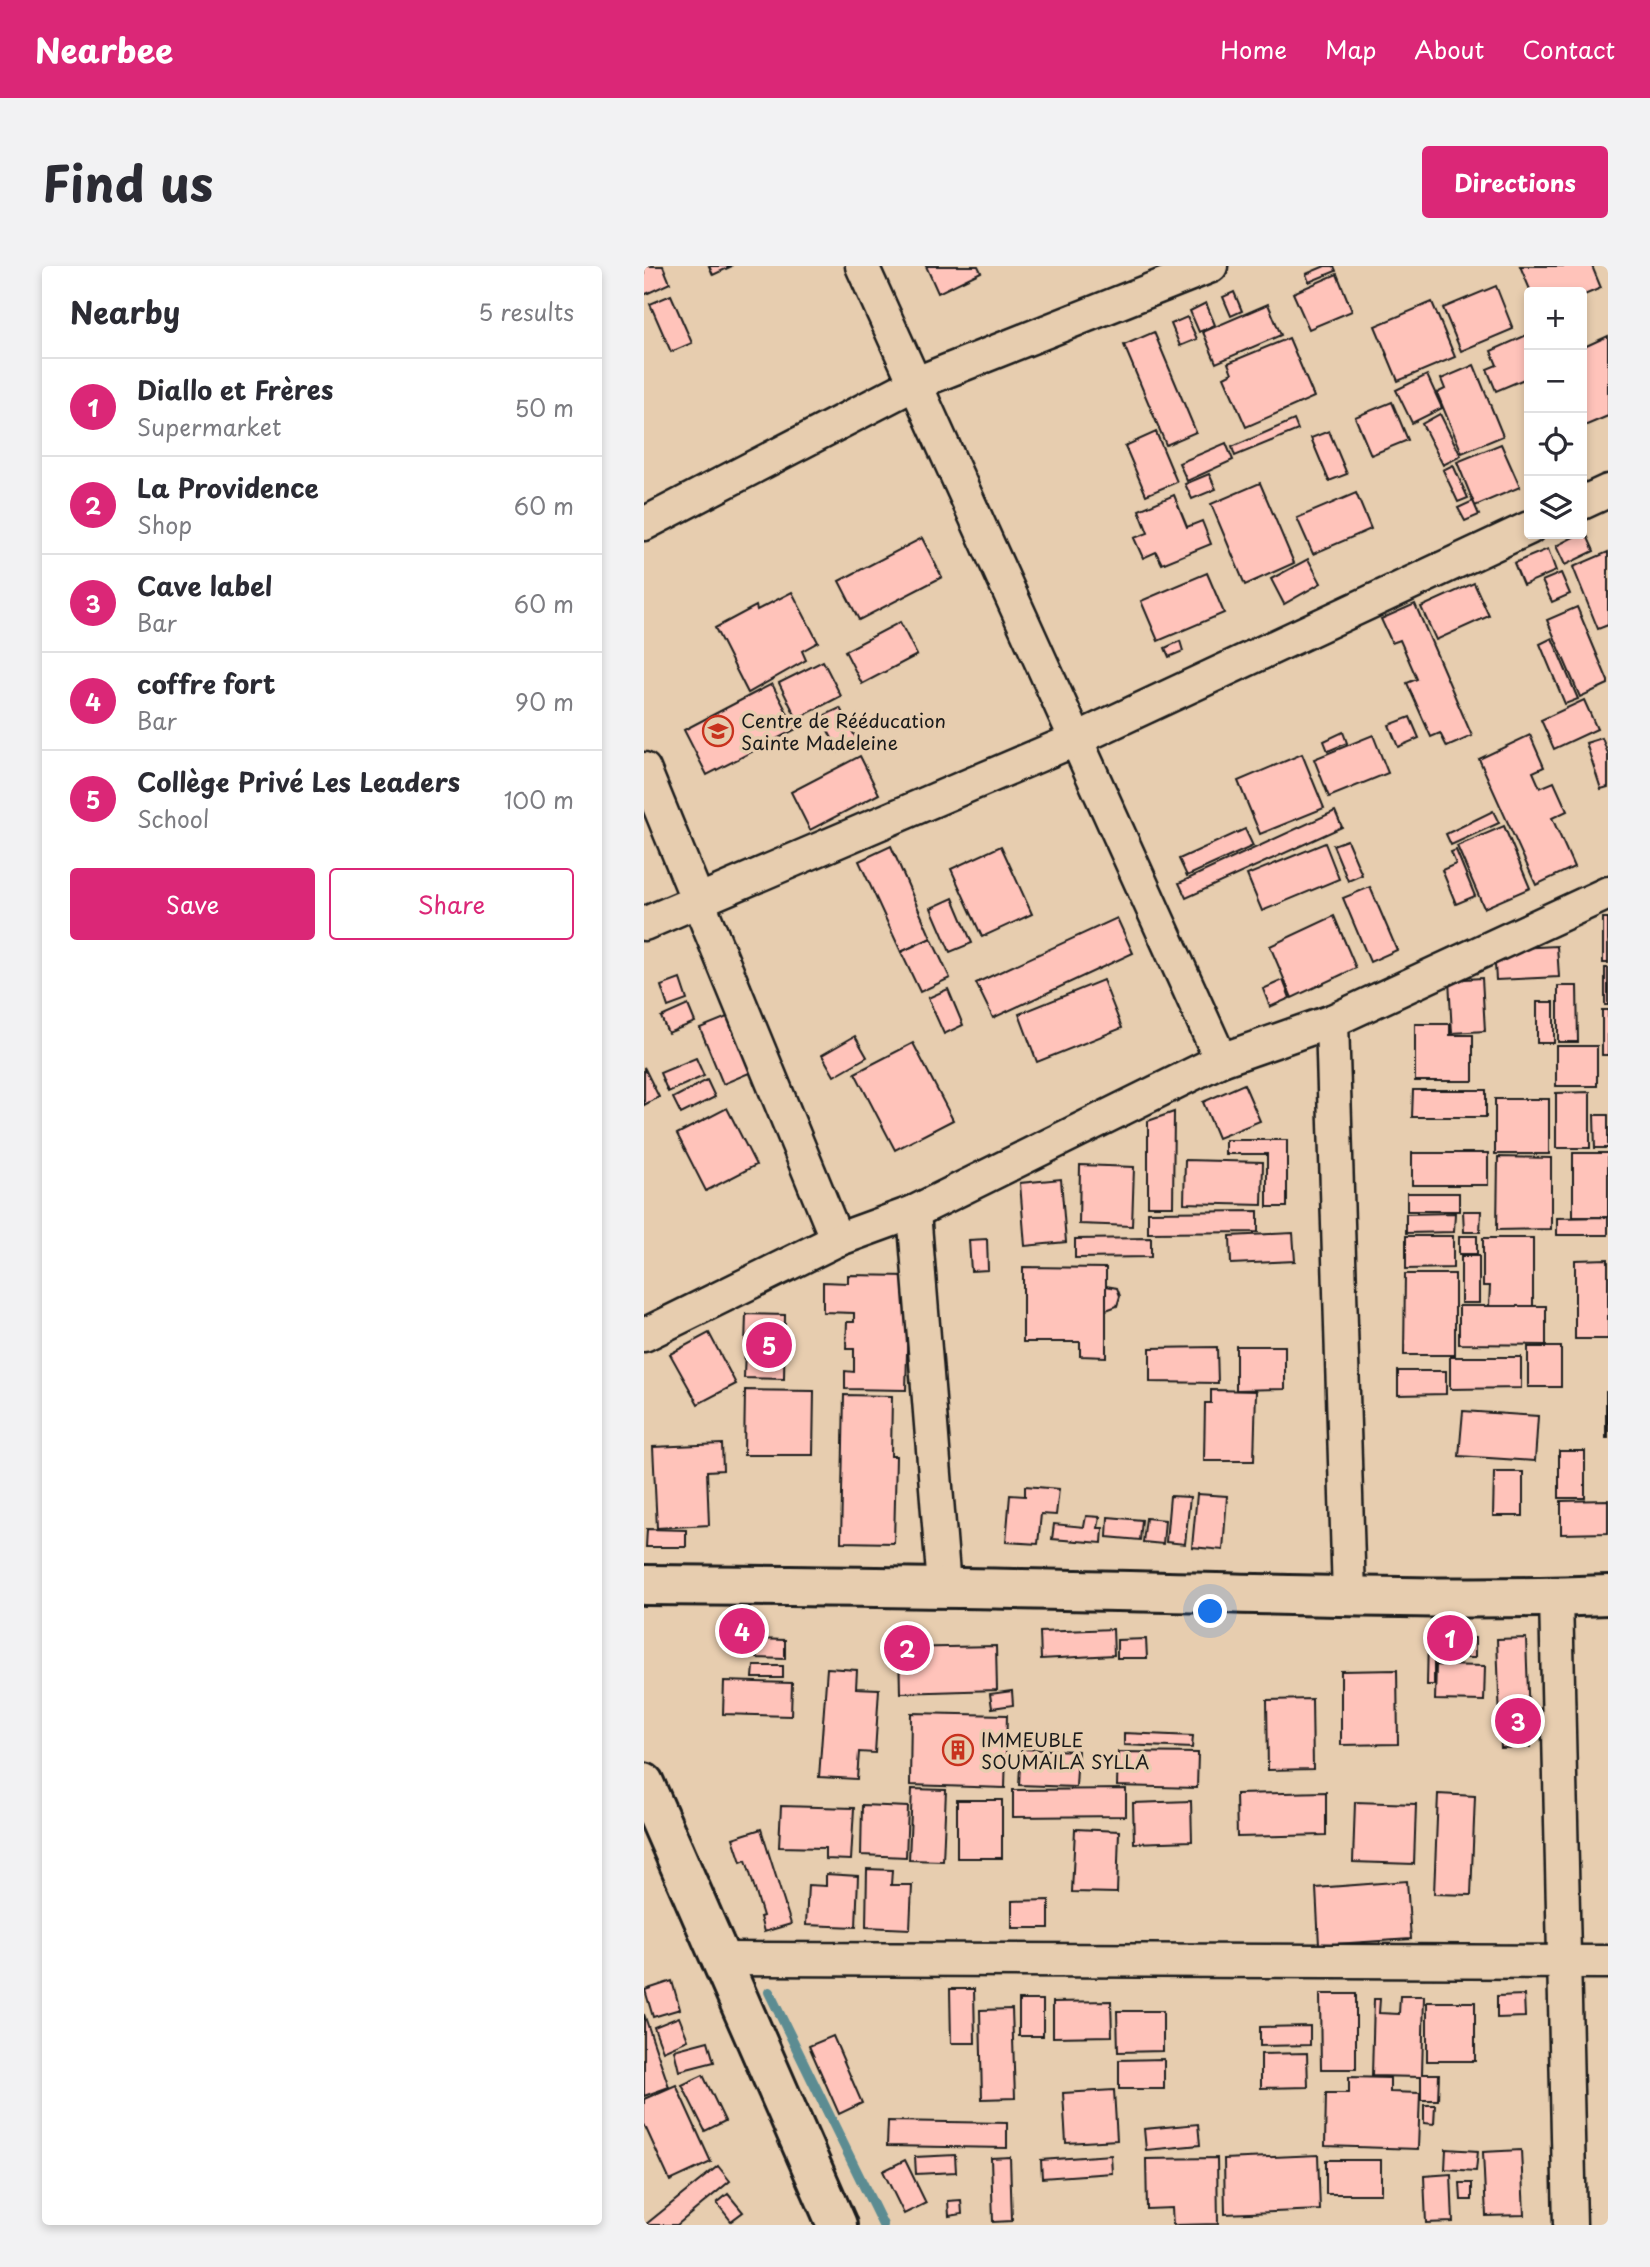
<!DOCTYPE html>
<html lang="en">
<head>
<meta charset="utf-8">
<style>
  :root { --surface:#fff; --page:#f2f2f3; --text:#2b2b33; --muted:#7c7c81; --line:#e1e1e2; --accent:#db2777 }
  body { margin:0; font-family:"Playpen Sans",sans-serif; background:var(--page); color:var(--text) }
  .controls { position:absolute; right:21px; top:21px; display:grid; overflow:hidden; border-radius:7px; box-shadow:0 4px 10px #0003 }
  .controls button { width:63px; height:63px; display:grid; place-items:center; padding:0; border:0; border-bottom:2px solid var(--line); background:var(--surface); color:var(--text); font:35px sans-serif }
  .you { position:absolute; left:567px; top:1346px; width:24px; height:24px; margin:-18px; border:5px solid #fff; border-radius:50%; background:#1a73e8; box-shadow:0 0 0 10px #1a73e833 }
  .badge { display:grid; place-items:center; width:46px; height:46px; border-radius:50%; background:var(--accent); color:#fff; font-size:23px; font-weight:700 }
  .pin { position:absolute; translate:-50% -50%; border:4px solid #fff; box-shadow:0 2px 7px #0006 }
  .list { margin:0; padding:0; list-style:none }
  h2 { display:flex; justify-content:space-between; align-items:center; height:91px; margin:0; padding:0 28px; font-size:30px }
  h2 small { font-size:23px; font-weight:400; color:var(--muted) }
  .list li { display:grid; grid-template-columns:46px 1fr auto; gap:21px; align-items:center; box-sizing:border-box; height:98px; padding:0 28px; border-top:2px solid var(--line) }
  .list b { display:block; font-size:26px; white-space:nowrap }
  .list p { margin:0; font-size:23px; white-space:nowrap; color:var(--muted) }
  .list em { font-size:23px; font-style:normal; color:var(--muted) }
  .actions { display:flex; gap:14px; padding:21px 28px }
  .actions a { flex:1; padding:16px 0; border:2px solid var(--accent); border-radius:7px; text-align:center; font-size:24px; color:var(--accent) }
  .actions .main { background:var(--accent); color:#fff }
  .icon { flex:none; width:38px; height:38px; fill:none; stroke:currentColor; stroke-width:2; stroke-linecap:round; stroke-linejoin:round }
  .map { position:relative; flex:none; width:964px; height:1959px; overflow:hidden; border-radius:7px }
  header { display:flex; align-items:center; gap:42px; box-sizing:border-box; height:98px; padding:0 35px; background:var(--accent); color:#fff }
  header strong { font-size:33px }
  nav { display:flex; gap:38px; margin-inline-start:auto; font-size:24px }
  .intro { display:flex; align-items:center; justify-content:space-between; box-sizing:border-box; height:168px; padding:0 42px }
  h1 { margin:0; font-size:49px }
  .button { padding:18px 32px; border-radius:7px; background:var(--accent); color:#fff; font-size:24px; font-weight:700 }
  main { display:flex; gap:42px; padding:0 42px }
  aside { flex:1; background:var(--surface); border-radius:7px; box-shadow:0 4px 10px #0003 }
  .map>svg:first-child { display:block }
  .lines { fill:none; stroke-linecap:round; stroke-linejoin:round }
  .stream { stroke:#5c8c92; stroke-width:10 }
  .building { fill:#ffc3ba; stroke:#1c1c1c; stroke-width:2 }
  .minor-casing { stroke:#1c1c1c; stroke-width:37 }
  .tertiary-casing { stroke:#1c1c1c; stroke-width:44 }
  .secondary-casing { stroke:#1c1c1c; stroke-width:44 }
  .minor { stroke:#e7cdaf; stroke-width:32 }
  .tertiary { stroke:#e7cdaf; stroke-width:38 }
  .secondary { stroke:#e7cdaf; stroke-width:38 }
  .labels { text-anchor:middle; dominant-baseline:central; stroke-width:7; stroke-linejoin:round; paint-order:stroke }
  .poi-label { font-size:19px; fill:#1c1c1c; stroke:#e7cdaf; text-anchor:start }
</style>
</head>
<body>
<header>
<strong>Nearbee</strong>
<nav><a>Home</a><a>Map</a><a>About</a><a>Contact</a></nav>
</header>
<div class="intro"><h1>Find us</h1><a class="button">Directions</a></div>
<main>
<aside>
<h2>Nearby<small>5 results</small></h2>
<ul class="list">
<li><span class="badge">1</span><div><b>Diallo et Frères</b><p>Supermarket</p></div><em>50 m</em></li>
<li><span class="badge">2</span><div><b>La Providence</b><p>Shop</p></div><em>60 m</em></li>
<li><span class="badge">3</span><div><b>Cave label</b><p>Bar</p></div><em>60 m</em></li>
<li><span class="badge">4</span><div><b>coffre fort</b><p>Bar</p></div><em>90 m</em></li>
<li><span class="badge">5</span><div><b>Collège Privé Les Leaders</b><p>School</p></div><em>100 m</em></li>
</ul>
<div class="actions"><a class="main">Save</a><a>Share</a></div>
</aside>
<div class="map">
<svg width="964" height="1959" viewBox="0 0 964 1959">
  <rect width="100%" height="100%" fill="#e7cdaf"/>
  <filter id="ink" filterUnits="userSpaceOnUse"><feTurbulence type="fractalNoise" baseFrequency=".0143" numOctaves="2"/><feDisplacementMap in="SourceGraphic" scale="14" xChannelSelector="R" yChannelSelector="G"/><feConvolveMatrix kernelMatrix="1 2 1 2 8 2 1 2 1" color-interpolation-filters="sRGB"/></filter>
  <g filter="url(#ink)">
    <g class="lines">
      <path class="stream" d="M125 1726 239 1959"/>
    </g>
    <g class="building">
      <path d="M0 0H19L26 17 0 29Z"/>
      <path d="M65 0H88L69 9Z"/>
      <path d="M282 0H334L337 6 294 27Z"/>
      <path d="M681 0H690L692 5 665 16 662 8Z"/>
      <path d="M876 0H948L957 22 938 30V26H887Z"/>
      <path d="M693 8 708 45 665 63 649 27Z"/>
      <path d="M852 20 869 63 817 85 799 42Z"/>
      <path d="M590 26 598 45 587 50 579 31Z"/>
      <path d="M27 29 48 77 27 86 6 38Z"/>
      <path d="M788 36 811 91 754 115 731 60Z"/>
      <path d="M562 37 571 59 555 66 546 45Z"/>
      <path d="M624 38 637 69 572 97 559 66Z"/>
      <path d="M543 51 553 73 536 80 527 58Z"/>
      <path d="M510 66 552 166 522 179 480 79Z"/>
      <path d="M885 68V111L852 125 843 103 853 99 847 85Z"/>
      <path d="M964 70V150L938 161V82Z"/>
      <path d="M645 72 670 131 602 161 580 111 588 107 584 97Z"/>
      <path d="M830 99 859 170 818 187 793 127 801 123 797 113Z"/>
      <path d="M783 109 798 142 768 157 752 124Z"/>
      <path d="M748 136 764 174 727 189 711 151Z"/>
      <path d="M796 148 817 190 799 199 778 158Z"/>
      <path d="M650 154 654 164 591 190 588 181Z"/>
      <path d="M685 165 703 208 685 215 667 172Z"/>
      <path d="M512 166 533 216 502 229 481 180Z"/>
      <path d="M582 177 589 194 543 215 535 197Z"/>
      <path d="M857 178 876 221 831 240 813 196Z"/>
      <path d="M809 199 824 232 814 236 799 204Z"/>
      <path d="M565 208 572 223 548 233 541 218Z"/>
      <path d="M616 217 650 297 601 319 567 238Z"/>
      <path d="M712 227 727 263 669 288 653 252Z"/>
      <path d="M530 229 543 261 558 255 567 278 518 298 512 286 499 292 490 272 504 267 495 244Z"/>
      <path d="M829 235 835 249 821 255 814 242Z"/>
      <path d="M941 265 950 285 921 299 912 280Z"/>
      <path d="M278 272 298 311 215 354 195 315Z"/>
      <path d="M904 283 912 305 879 319 870 297Z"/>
      <path d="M964 286V359L954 363 929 301Z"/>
      <path d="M664 293 677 317 640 338 627 313Z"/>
      <path d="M563 307 580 347 514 375 497 335Z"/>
      <path d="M917 307 926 328 908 336 898 315Z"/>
      <path d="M830 317 845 350 792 374 777 341Z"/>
      <path d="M148 326 174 376 158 385 162 394 104 427 71 362 112 340 113 344Z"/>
      <path d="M771 338 828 470 803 481 796 467 787 471 763 417 773 413 756 374 748 377 737 353Z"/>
      <path d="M933 341 964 415V418L936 431 903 354Z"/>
      <path d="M256 356 273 389 218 418 201 385Z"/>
      <path d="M908 372 934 433 921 438 896 378Z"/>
      <path d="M536 375 539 385 525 391 521 382Z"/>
      <path d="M179 395 197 430 153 453 135 417Z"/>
      <path d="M128 418 152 463 63 509 40 464Z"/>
      <path d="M940 434 953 463 910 483 897 454Z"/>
      <path d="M196 442 214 476 195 486 177 451Z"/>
      <path d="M766 451 775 472 754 481 745 459Z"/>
      <path d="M699 466 703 477 684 485 680 475Z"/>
      <path d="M729 469 744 507 685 531 670 493Z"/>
      <path d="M886 469 900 501 889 506 896 522 910 516 923 545 908 552 930 601 892 619 835 493Z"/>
      <path d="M958 472 964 488V521L957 523 942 477Z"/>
      <path d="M658 488 680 542 616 568 594 515Z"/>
      <path d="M216 490 235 528 166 564 147 526Z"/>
      <path d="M691 545 698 561 542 632 535 617Z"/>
      <path d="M849 545 855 557 807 579 802 568Z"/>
      <path d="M860 560 886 622 840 642 813 580Z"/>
      <path d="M601 563 609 580 543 610 535 593Z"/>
      <path d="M703 574 718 609 704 615 689 579Z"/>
      <path d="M681 577 695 613 618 645 603 609Z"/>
      <path d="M247 580 287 672 257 686 215 595Z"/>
      <path d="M357 580 388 648 338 671 307 603Z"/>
      <path d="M812 584 831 630 812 638 798 604 812 598 807 586Z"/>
      <path d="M726 621 753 684 726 696 699 632Z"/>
      <path d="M309 632 328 677 306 686 287 642Z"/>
      <path d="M690 650 712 702 648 732 626 680Z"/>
      <path d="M473 652 489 687 349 752 332 717Z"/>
      <rect x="959" y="652" width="5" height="45"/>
      <path d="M287 672 306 712 276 726 257 686Z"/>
      <path d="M913 680 915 711 852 714 850 683Z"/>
      <rect x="961" y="702" width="3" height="37"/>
      <path d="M838 712 841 765 808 767 805 714Z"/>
      <path d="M36 713 43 734 24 741 17 720Z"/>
      <path d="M459 714 478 762 393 796 375 748Z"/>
      <path d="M639 714 646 732 626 741 619 723Z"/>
      <path d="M914 720H933L934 776H914Z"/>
      <path d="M304 723 319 759 300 768 284 732Z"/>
      <rect x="893" y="736" width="17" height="41"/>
      <path d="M44 739 51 756 24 767 17 751Z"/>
      <rect x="958" y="744" width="6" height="45"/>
      <path d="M88 749 110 805 79 818 56 762Z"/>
      <path d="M771 758H806V769H829V815H771Z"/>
      <path d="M211 770 223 791 190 810 178 789Z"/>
      <path d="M269 777 309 854 251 884 211 807Z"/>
      <rect x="912" y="780" width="41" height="40"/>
      <path d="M52 792 60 810 24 826 16 807Z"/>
      <path d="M0 801 15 831 0 839Z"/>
      <path d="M63 814 71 831 37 848 29 832Z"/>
      <path d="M600 818 616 855 574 872 559 836Z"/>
      <path d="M769 824H842V851H768Z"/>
      <path d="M946 826V882H912V827Z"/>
      <rect x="851" y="833" width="54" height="55"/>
      <path d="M83 842 112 899 62 925 33 868Z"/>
      <path d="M530 846 529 940H504V855Z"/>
      <path d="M950 849H964V882H951Z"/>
      <path d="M581 874H643V941H623V888H581Z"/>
      <rect x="768" y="887" width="76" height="32"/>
      <rect x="929" y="887" width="35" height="64"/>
      <path d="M854 891 907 892V963L853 964Z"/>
      <path d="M541 894 619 896 618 939 540 937Z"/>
      <path d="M436 899 490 901 488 960 435 958Z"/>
      <path d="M417 913 422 976 381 980 376 917Z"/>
      <rect x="763" y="927" width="52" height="18"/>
      <path d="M614 945V966L504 967V946Z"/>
      <path d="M819 945H837L836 966H820Z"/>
      <path d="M811 947 810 966 762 967V948Z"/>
      <path d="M964 951V969H913V952Z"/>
      <path d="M649 967 651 995 587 998 586 970Z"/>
      <path d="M762 970H809V1002L762 1003Z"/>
      <rect x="815" y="970" width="18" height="18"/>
      <path d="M507 972V991L431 992V973Z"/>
      <path d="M839 972H889V1040H845L846 1020H839Z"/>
      <path d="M343 973 344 1004 327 1005 325 974Z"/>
      <rect x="817" y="990" width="18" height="47"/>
      <path d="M964 993V1073H931V994Z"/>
      <path d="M379 1001 462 1002V1091L436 1090V1076H379Z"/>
      <path d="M761 1008H811V1089H760Z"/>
      <path d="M204 1009 265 1010 262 1124 201 1123V1105L210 1106V1083H202L203 1056H210V1047L179 1046V1016L204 1017Z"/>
      <path d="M462 1020 473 1022 476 1030 473 1040 462 1044Z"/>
      <path d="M815 1040H902V1079L815 1078Z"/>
      <path d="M102 1048 141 1049 140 1113 100 1112Z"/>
      <path d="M65 1067 92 1118 54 1138 26 1088Z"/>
      <path d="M592 1080H641V1123L592 1124Z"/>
      <path d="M573 1081 574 1117 506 1116V1082Z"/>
      <rect x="884" y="1081" width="33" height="40"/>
      <path d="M806 1091H877V1122L806 1123Z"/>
      <path d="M754 1105H802V1128L754 1129Z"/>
      <path d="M101 1124 170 1125 169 1189H100Z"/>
      <path d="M567 1124 612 1125 610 1195H560L561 1137H567Z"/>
      <rect x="962" y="1126" width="2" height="46"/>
      <path d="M200 1129 248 1130 247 1190H252L250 1277 197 1276Z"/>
      <path d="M819 1145 894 1150 891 1195 815 1190Z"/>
      <path d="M78 1178 79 1204 63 1205 65 1259 13 1262 9 1181Z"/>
      <rect x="915" y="1185" width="26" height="47"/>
      <path d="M850 1206H879V1250H849Z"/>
      <path d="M381 1220 415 1223 412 1249 397 1248 394 1278 362 1276 366 1229 381 1230Z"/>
      <path d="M553 1228 583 1230 579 1284 548 1281Z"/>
      <path d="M526 1230 546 1231 541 1278 522 1276Z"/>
      <path d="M964 1234V1267L917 1268V1235Z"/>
      <path d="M442 1250 456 1251 454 1262H459L458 1277 408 1273 410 1258 440 1261Z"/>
      <path d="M464 1251 498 1254 496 1274 463 1271Z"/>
      <path d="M502 1252 521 1254 519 1278 499 1276Z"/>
      <path d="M3 1263 42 1264V1281H2Z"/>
      <path d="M469 1363 470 1389 397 1393 396 1366Z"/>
      <path d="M784 1371 831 1372V1392H790V1419H783Z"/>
      <path d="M882 1372 886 1481 857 1482 853 1373Z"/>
      <path d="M113 1373 141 1374V1393L113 1392Z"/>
      <path d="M502 1373 503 1392H473V1374Z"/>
      <path d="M352 1380 353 1424 256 1427 255 1382Z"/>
      <path d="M792 1399 841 1400 840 1435 791 1434Z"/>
      <path d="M110 1400H139V1412H109Z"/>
      <path d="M183 1402 213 1404 212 1422 235 1423 231 1487 215 1486 213 1513 175 1511Z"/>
      <path d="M753 1404 754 1478 697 1479V1405Z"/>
      <path d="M80 1415 148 1417 147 1450 79 1448Z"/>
      <path d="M368 1425 369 1439 348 1442 346 1428Z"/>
      <path d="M668 1433 669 1503 624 1504 623 1434Z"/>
      <path d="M267 1447 363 1449 361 1522 266 1519Z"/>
      <path d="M480 1467 549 1470 548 1482 480 1479Z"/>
      <path d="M377 1483 434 1485 432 1521 375 1519Z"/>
      <path d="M474 1486 554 1487 553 1522 473 1520Z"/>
      <path d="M268 1523 302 1524 299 1595 265 1594Z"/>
      <path d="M482 1523V1550L369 1551V1524Z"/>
      <path d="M682 1526V1569L593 1571 592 1528Z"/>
      <path d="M794 1528 831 1530 827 1629 790 1628Z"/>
      <rect x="313" y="1534" width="45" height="58"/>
      <path d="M547 1535 548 1575 490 1577 489 1537Z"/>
      <path d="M711 1536 772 1538 770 1598 709 1596Z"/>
      <path d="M218 1539 264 1541 262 1591 217 1589Z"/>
      <path d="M137 1540 210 1542 207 1594 181 1593V1582L135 1581Z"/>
      <path d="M117 1563 147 1658 120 1666 116 1651 119 1650 102 1594 97 1596 89 1572Z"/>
      <path d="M431 1563 475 1565 473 1627 428 1626Z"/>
      <path d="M223 1603 248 1604 247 1619H268L266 1663 222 1661Z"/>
      <path d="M182 1608 214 1610 212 1661 162 1659 164 1619 182 1620Z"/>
      <path d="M763 1615 767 1673 675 1679 672 1622Z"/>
      <path d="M405 1634V1662H368V1635Z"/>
      <path d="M28 1715 36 1743 9 1751 1 1724Z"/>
      <path d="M306 1723H330L331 1777H307Z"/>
      <path d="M676 1728H712V1803H677Z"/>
      <path d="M880 1729 881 1751 853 1752V1730Z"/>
      <path d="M756 1730H780L778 1808H795L794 1834H777V1811L728 1810 730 1733H736L735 1747 755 1748Z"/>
      <rect x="375" y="1734" width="24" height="36"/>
      <path d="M467 1735 468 1770 409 1771V1736Z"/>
      <rect x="783" y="1736" width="48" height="59"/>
      <path d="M368 1743 371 1832 338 1833 336 1744Z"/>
      <path d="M473 1745H519V1785L474 1786Z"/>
      <path d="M0 1748 25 1821 0 1830Z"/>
      <path d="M35 1751 44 1774 19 1785 10 1761Z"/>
      <path d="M666 1760V1779L616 1780V1761Z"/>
      <path d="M189 1770 218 1837 195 1848 165 1780Z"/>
      <path d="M64 1775 70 1796 35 1805 30 1784Z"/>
      <path d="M663 1787 664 1821 617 1822V1788Z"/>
      <path d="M520 1793V1823H475V1794Z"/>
      <path d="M59 1809 81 1855 61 1865 38 1819Z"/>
      <path d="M705 1811 746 1812V1826L776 1827 774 1883 681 1880 682 1827H705Z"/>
      <path d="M32 1819 67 1896 26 1915 0 1858V1833Z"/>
      <path d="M470 1824 473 1874 422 1877 419 1827Z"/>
      <path d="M780 1839H791L790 1858 780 1857Z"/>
      <path d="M244 1855 363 1857V1882L243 1880Z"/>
      <path d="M554 1858 556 1879 502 1884 500 1863Z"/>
      <path d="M802 1883 834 1885 832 1905 801 1903Z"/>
      <path d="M877 1884 880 1949 842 1950 839 1886Z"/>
      <path d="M311 1889 312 1906 272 1908 271 1891Z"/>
      <path d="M467 1889 468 1907 398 1912 397 1894Z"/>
      <path d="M674 1889 676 1944 581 1948 580 1893Z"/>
      <path d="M366 1891 368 1955 349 1956 347 1892Z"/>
      <path d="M573 1892 574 1958 529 1959 528 1942 503 1943 502 1893Z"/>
      <path d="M261 1894 282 1937 260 1948 239 1905Z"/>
      <rect x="682" y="1894" width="55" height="34"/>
      <path d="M74 1900 86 1915 33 1959H1Z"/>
      <path d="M807 1908 809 1956 782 1957 780 1910Z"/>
      <path d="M816 1917H828V1934H817Z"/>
      <path d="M84 1928 99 1946 87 1955 73 1937Z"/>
      <path d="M317 1934 318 1948 305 1950 304 1935Z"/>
    </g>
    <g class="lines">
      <g class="minor-casing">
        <g id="minor">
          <path d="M218 0 577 794"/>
          <path d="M938 237 964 225"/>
          <path d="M0 258 270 118 567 0"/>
          <path d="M0 503 193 974"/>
          <path d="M0 658 433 473 885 262"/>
          <path d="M688 755 705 1330"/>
          <path d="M270 946 300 1321"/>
          <path d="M0 1069 193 974 270 946 577 794 688 755 964 627"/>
          <path d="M912 1331 926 1959"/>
          <path d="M75 1693 964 1696"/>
        </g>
      </g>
      <g class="tertiary-casing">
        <path id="tertiary" d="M0 1319C175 1320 350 1322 524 1326 671 1329 818 1335 964 1329"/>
      </g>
      <g class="secondary-casing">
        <path id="secondary" d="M0 1517 193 1959"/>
      </g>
      <use href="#minor" class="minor"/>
      <use href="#tertiary" class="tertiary"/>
      <use href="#secondary" class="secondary"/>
    </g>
  </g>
  <defs>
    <g id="school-ring" transform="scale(1.575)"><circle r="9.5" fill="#e7cdaf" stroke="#c8321e" stroke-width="1.5"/><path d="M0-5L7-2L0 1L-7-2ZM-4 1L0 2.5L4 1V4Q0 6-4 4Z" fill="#c8321e"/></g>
    <g id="building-ring" transform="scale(1.575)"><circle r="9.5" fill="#e7cdaf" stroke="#c8321e" stroke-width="1.5"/><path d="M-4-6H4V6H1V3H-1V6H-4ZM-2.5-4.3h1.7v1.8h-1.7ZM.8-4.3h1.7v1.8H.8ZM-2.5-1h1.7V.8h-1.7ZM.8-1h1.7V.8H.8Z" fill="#c8321e"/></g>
  </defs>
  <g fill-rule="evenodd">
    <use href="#school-ring" x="74" y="465"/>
    <use href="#building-ring" x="314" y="1484"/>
  </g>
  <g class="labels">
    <g class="poi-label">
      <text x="97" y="454">Centre de Rééducation<tspan x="97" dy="22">Sainte Madeleine</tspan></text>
      <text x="337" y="1473">IMMEUBLE<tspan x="337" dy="22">SOUMAILA SYLLA</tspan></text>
    </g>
  </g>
</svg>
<div class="controls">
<button>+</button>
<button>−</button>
<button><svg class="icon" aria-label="locate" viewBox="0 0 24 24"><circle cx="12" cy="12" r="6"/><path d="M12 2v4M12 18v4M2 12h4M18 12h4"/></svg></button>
<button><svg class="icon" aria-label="layers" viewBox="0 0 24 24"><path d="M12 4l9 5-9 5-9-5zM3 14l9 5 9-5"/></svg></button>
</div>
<div class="you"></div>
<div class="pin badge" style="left:806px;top:1372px">1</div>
<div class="pin badge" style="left:263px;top:1382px">2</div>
<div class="pin badge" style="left:874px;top:1455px">3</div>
<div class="pin badge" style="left:98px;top:1365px">4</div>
<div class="pin badge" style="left:125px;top:1079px">5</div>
</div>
</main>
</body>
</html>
